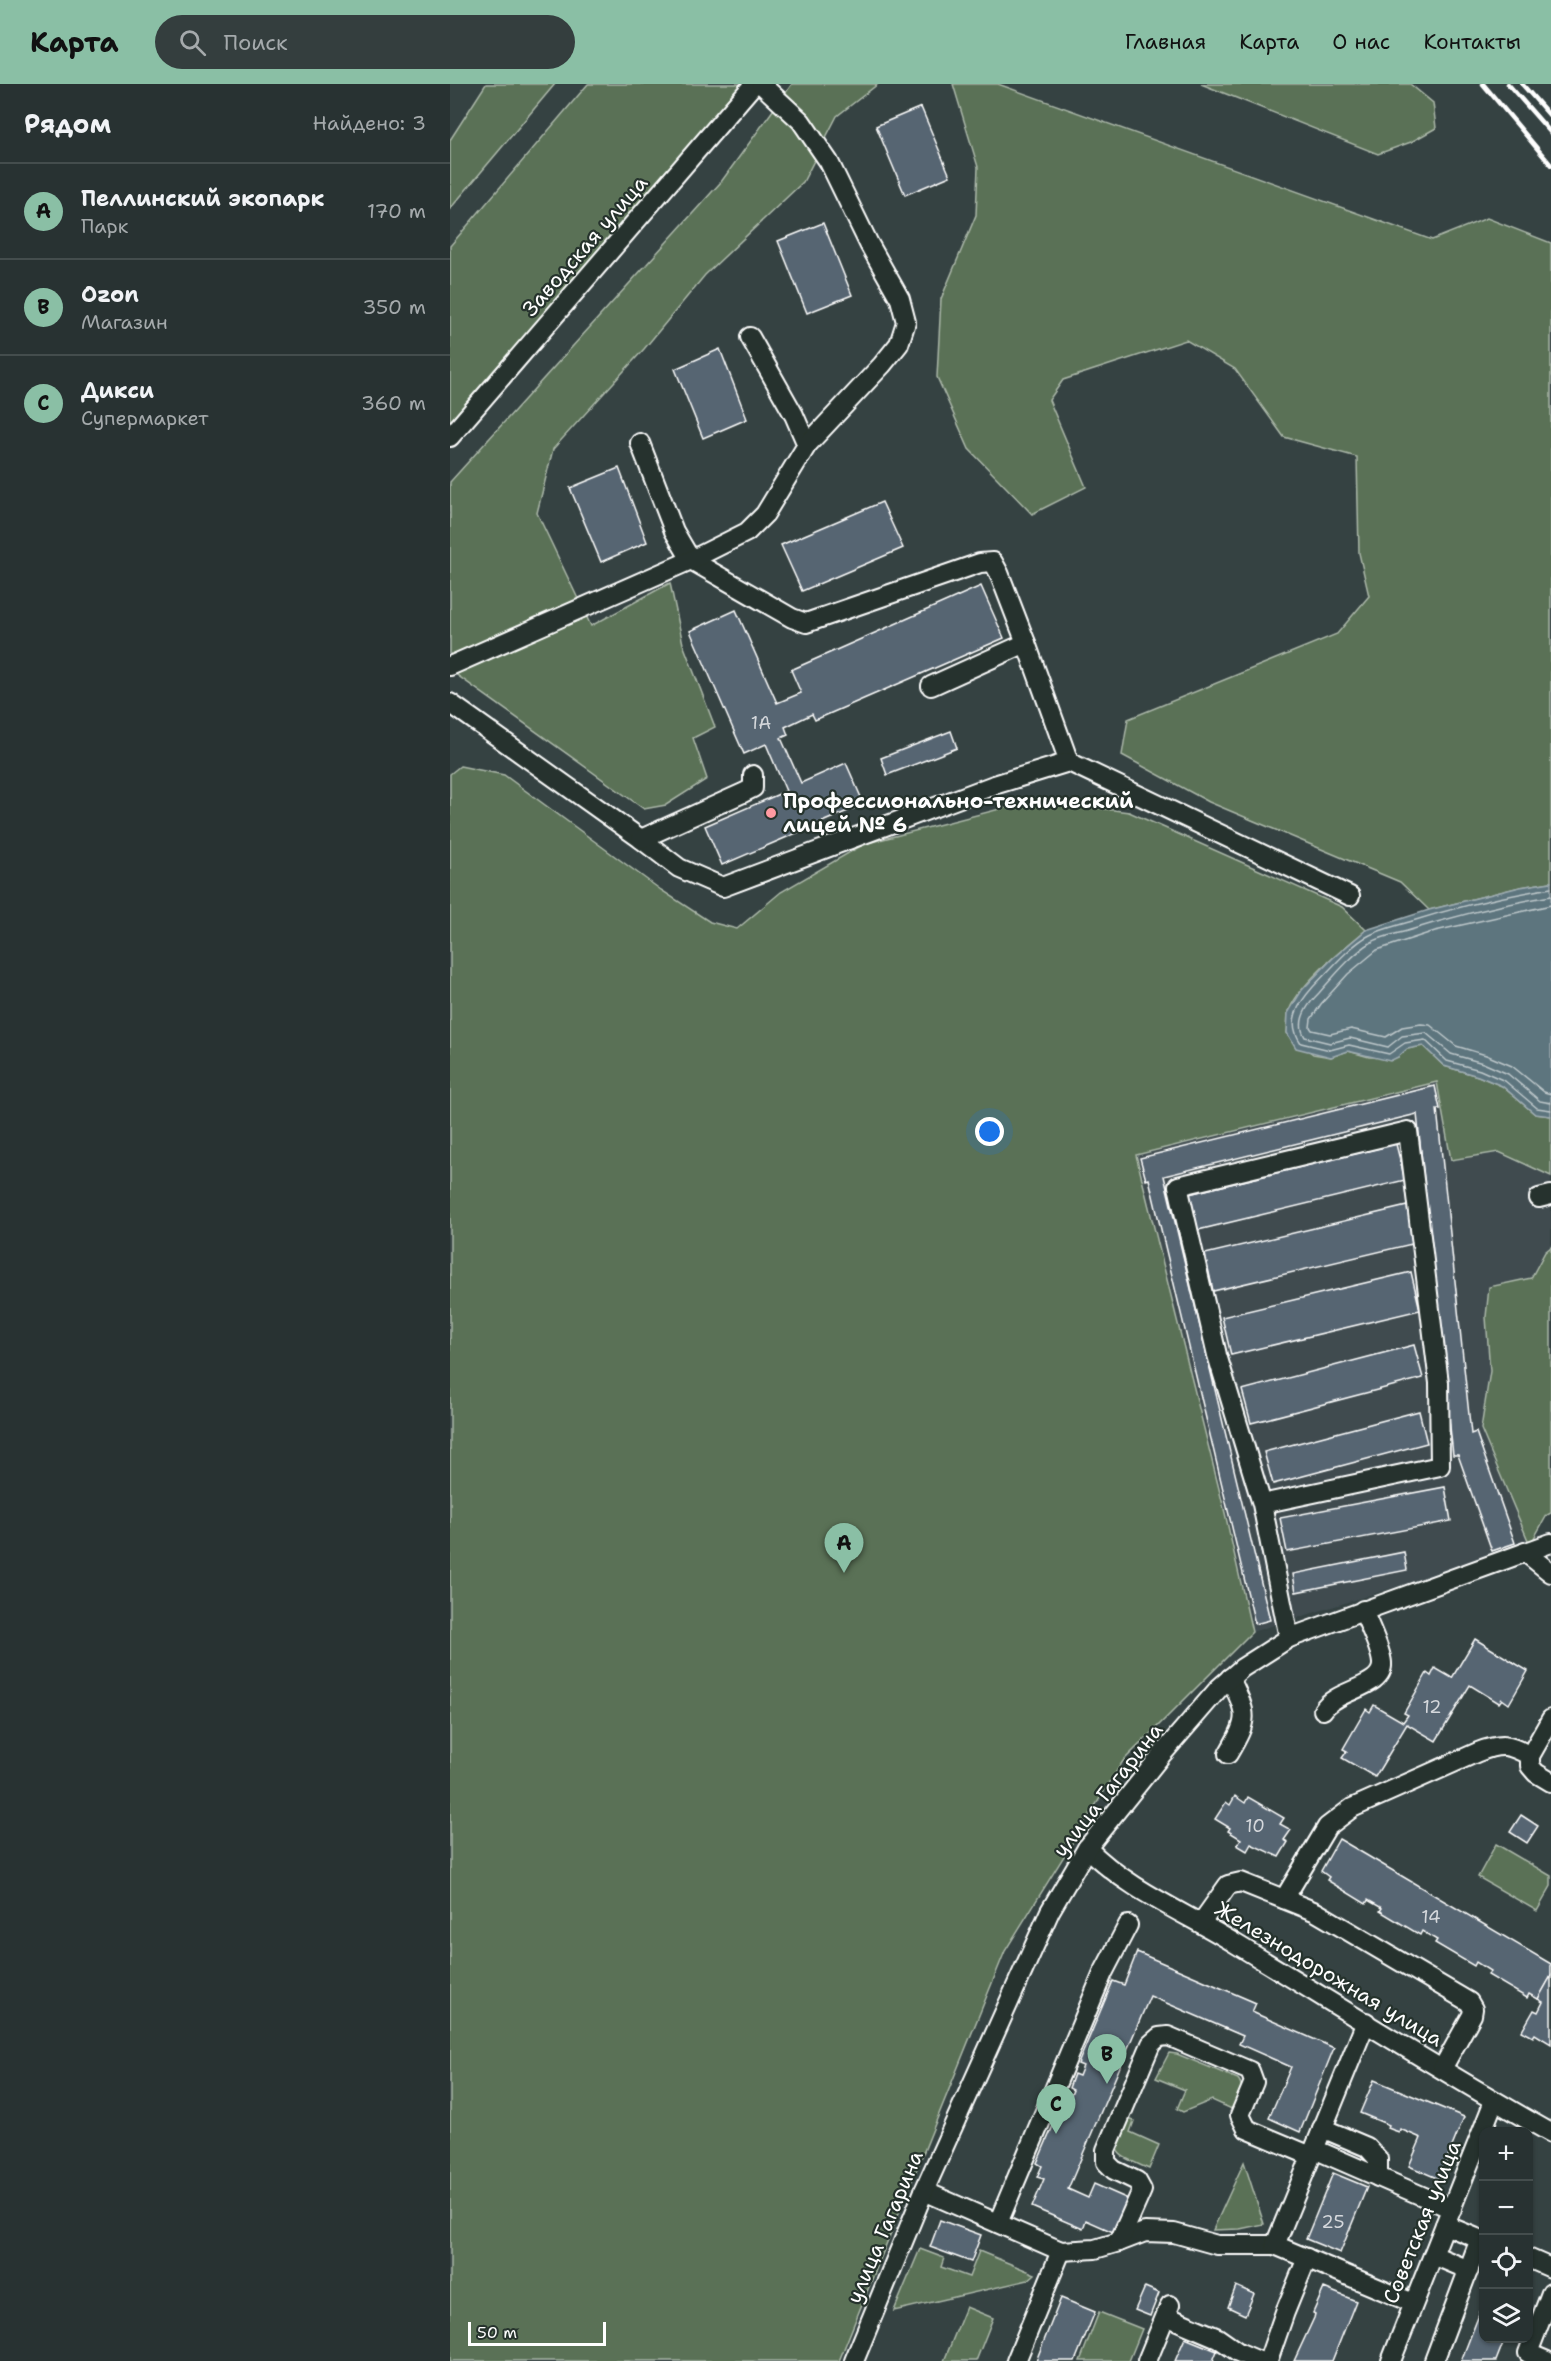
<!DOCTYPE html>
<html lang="ru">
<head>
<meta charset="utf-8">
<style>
  :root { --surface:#283232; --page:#343e3e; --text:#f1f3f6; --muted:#a5aaac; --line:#444d4d; --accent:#8abfa5 }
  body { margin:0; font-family:"Shantell Sans",sans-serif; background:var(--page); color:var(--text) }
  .controls { position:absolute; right:18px; bottom:18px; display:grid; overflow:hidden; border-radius:12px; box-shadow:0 2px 4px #0004 }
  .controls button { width:54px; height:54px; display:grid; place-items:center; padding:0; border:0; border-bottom:2px solid var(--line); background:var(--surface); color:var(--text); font:30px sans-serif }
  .scale { position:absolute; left:18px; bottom:15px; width:138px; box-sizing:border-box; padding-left:6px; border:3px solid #fff; border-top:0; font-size:16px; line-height:21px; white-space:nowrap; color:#fff; -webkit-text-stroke:4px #26332d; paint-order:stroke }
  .you { position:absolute; left:540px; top:1048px; width:21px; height:21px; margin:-15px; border:4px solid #fff; border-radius:50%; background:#1a73e8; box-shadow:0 0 0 9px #1a73e833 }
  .badge { display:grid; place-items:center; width:39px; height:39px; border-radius:50%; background:var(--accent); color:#111; font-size:20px; font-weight:700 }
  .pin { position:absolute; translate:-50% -50px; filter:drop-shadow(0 2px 3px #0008) }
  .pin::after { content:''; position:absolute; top:32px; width:21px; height:18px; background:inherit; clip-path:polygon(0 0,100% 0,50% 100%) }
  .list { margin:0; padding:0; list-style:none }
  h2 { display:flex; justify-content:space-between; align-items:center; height:78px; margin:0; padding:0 24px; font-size:26px }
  h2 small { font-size:20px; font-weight:400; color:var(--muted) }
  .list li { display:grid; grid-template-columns:39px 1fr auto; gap:18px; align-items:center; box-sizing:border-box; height:96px; padding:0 24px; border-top:2px solid var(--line) }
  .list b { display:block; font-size:22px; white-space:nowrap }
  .list p { margin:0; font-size:20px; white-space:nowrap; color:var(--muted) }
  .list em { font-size:20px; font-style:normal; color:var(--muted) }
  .icon { flex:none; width:33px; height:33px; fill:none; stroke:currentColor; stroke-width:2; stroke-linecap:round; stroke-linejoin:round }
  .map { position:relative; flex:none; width:1101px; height:2277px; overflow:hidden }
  header { display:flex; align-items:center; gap:36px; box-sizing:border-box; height:84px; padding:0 30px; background:var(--accent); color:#111 }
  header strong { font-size:28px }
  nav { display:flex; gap:33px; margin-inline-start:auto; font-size:21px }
  .search { width:420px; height:54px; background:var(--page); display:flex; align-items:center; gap:15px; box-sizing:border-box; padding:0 21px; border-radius:33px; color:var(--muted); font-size:22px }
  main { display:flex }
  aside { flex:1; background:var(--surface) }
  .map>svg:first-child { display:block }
  .built { fill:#3f4c50 }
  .green { fill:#5a7156; stroke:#acb8aa; stroke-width:1.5 }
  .water { fill:#5d757e; stroke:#9eacb2; stroke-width:1.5 }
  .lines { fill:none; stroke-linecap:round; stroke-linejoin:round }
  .shore { stroke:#bec8cb; stroke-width:1.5 }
  .building { fill:#576572; stroke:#fff; stroke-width:1.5 }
  .minor-casing { stroke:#fff; stroke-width:22 }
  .minor { stroke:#26332d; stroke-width:18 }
  .rail { stroke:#fff; stroke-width:4.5 }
  .poi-dot { fill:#ff9aa2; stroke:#26332d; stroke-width:2 }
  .labels { text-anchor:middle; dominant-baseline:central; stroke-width:4.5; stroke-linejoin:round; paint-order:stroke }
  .number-label { font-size:18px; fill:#d5d8dc }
  .street-label { font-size:21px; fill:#fff; stroke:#26332d }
  .poi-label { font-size:21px; font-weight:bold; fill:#fff; stroke:#26332d; text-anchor:start }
</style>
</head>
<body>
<header>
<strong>Карта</strong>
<div class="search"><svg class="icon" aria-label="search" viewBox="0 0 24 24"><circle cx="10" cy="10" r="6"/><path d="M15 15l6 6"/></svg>Поиск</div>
<nav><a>Главная</a><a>Карта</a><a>О нас</a><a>Контакты</a></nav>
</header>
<main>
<aside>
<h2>Рядом<small>Найдено: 3</small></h2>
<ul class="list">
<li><span class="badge">A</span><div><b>Пеллинский экопарк</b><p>Парк</p></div><em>170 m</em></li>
<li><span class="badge">B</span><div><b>Ozon</b><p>Магазин</p></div><em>350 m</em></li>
<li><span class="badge">C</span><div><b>Дикси</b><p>Супермаркет</p></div><em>360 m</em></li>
</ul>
</aside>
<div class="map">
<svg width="1101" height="2277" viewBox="0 0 1101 2277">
  <rect width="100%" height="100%" fill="#354242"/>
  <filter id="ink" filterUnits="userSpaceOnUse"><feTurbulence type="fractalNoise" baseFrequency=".0167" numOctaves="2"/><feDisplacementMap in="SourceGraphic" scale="12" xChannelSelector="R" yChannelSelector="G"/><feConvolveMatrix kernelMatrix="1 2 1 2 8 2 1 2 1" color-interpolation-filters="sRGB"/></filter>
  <g filter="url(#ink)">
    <path class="built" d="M988 998 1001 1076 1049 1068 1101 1092V1163L1095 1168 1081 1194 1039 1203 1036 1233 1040 1287 1031 1345 1080 1461 802 1548 775 1429 686 1071Z"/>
    <g class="green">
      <path d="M36 0H105L0 125V56Z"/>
      <path d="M138 0H296L0 338V162Z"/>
      <path d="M342 0H428L387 32 353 98 255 191 194 265 103 365 87 429 141 542 220 499 233 560 265 643 243 654 257 695 216 721 194 725 0 586V398L271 98Z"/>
      <path d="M503 0H548L982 156 1037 134 1101 159V798L1070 803 979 826 950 798 759 718 672 671 678 635 887 550 919 512 909 469 907 373 834 353 785 285 736 256 613 296 599 316 636 403 582 430 519 365 487 293 491 215 526 131 528 83Z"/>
      <path d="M751 0H960L983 19 986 44 961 58 928 70Z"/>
      <path d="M10 682 54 691 211 806 260 838 287 845 331 808 414 760 585 716 679 728 892 823 916 846C895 863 845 903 838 930 837 936 838 943 837 949L863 970 881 973 898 967 919 973H948L957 965 973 962 994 982 1028 992 1052 1002 1085 1030 1101 1032V1092L1049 1068 1001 1076 987 998 686 1071 775 1429 802 1548 673 1677 555 1867 389 2277H0V690Z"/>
      <path d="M1101 1163V1429L1097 1431 1080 1461 1031 1345 1040 1287 1036 1233 1039 1203 1081 1194 1095 1168Z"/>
      <path d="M1046 1760 1101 1792V1802L1087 1827 1028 1793Z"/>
      <path d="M719 1969 727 1970 788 1995C796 2005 789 2015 784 2026L762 2016 733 2028 727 2025 735 2006 706 1994Z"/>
      <path d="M676 2034 684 2037 680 2048 709 2061 699 2085C664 2069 659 2071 676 2034Z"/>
      <path d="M794 2078 814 2140 790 2145 763 2146Z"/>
      <path d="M470 2165 494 2174 491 2183 519 2193 529 2167 585 2190 578 2196 444 2227Z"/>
      <path d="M516 2223 543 2234 526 2277H494Z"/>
      <path d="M649 2228 692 2245 679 2277H630Z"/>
    </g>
    <path class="water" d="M1101 798V1032L1085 1030 1052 1002 1028 992 994 982 973 962 957 965 948 973 940 977 898 967 881 973 846 964 837 949 838 929 852 906 883 874 916 846 979 826 1070 803Z"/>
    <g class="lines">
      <g class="shore">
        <path d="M1101 804C1053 812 1005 823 959 838 946 842 932 845 920 851 901 860 878 888 863 903 848 920 836 938 851 959L880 966 899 961 939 970 955 959 975 956 997 977 1030 986 1055 997 1087 1024 1101 1026"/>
        <path d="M1101 812C1053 820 1004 832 957 847 946 850 932 852 922 858 902 870 885 891 869 909 857 921 845 937 855 953L880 959 900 954 938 963 952 952 976 949 1001 970 1033 979 1058 990 1090 1017 1101 1019"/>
        <path d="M1101 821 985 847 927 866 898 890 871 920 861 935 860 943 862 946 880 950 901 945 936 953 952 943 971 940 980 941 1006 962 1036 971 1062 982 1094 1008 1101 1010"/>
      </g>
    </g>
    <g class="building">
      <path d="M471 23 500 92 455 111 426 42Z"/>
      <path d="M373 139 402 211 357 229 328 157Z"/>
      <path d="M270 265 297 335 253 354 225 285Z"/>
      <path d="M169 384 197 458 151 478 120 404Z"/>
      <path d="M432 418 453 464 352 507 331 461Z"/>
      <path d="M531 502 554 554 365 636 362 630 335 643 338 651 331 654 351 699 396 679 414 720 272 781 255 742 336 707 316 660 294 670 240 547 286 526 327 619 351 609 341 586Z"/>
      <path d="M501 647 507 664 437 691 431 674Z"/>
      <path d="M985 1002 990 1025H987L1021 1350 1026 1348 1065 1459 1042 1467 1008 1371H1003L967 1030 714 1092 820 1536 805 1540 699 1095 696 1096 690 1074Z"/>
      <path d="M946 1060 955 1096 748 1146 739 1110Z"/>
      <path d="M957 1122 966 1159 763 1207 755 1170Z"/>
      <path d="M961 1188 970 1226 781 1271 772 1233Z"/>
      <path d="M964 1261 973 1294 801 1339 792 1306Z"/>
      <path d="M969 1327 977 1359 823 1400 814 1368Z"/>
      <path d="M995 1403 1001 1437 837 1468 830 1434Z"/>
      <path d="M954 1468 957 1486 846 1508 843 1490Z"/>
      <path d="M1025 1555 1078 1587 1059 1620 1052 1615 1049 1619 1020 1601 986 1657 957 1640 925 1693 892 1674 897 1667 893 1665 916 1625 920 1628 924 1621 953 1638 958 1631 954 1629 977 1589 981 1592 985 1584 1002 1594Z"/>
      <path d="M785 1712 795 1719 798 1713 834 1734 830 1740 841 1746 834 1756 838 1758 829 1773 801 1760 797 1767 787 1761 791 1755 778 1747 780 1744 765 1735 776 1718 780 1721Z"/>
      <path d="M1071 1731 1088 1742 1077 1759 1060 1748Z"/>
      <path d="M889 1755 1101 1880V1892L1088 1915 1079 1910 1077 1914 1038 1891 1040 1887 1026 1878 1024 1882 985 1859 987 1856 972 1847 970 1851 930 1827 932 1824 918 1816 916 1820 877 1796 879 1793 871 1787Z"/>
      <path d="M687 1868 806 1919 802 1928 884 1964 850 2048 819 2034 841 1983 789 1960 793 1952 700 1912 618 2105 638 2114 644 2100 678 2115 663 2148 636 2136 633 2145 582 2123 594 2095 587 2093 592 2082 587 2079 615 2014 619 2016 623 2006 619 2004 624 1990 629 1992 633 1982 628 1980 663 1897 674 1901Z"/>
      <path d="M1101 1892V1960L1085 1950 1083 1953 1072 1947 1084 1926 1088 1928 1093 1918 1088 1915Z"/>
      <path d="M924 1996 1014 2033 989 2095 959 2082 971 2054 950 2045 949 2048 943 2046 938 2044 939 2041 910 2029Z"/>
      <path d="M883 2089 917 2103 890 2169 856 2155Z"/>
      <path d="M490 2136 531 2151 521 2178 480 2163Z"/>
      <path d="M786 2202 804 2210 795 2231 778 2223Z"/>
      <path d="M695 2203 709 2209 700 2232 685 2226Z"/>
      <path d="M874 2204 906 2217 882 2277H844L864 2234 865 2230 863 2229Z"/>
      <path d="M611 2214 645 2228 625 2277H586Z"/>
      <path d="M1034 2218V2254H1055L1046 2277H1011Z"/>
      <path d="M735 2254 767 2267 763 2277H725Z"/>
    </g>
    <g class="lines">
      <g class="minor-casing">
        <g id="minor">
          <path d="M300 253 344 331 357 361"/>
          <path d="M0 353 304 0"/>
          <path d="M190 359 224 447 241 476 342 534 356 539 530 479 543 478 549 489 576 559 619 678"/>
          <path d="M0 582 241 476 297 448 315 430 357 361 432 281 449 260 456 238 450 215 419 160 379 78 351 37 311 0"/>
          <path d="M481 602 576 559"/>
          <path d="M0 619 191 755 229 784 273 803 544 701 619 678 900 812"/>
          <path d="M191 755 293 709 303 704V691"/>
          <path d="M1089 1114 1101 1111"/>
          <path d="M812 1420 990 1382 989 1299 958 1047 728 1102 767 1271 812 1420 839 1554"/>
          <path d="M1075 1468 1101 1489"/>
          <path d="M873 1626C886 1605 934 1604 932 1579 931 1564 918 1540 913 1526"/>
          <path d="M778 1670C799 1634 798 1632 780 1594"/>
          <path d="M1080 1672 1101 1635"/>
          <path d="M637 1764C678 1806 736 1829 786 1860 890 1923 994 1989 1101 2049"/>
          <path d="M834 1815 877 1743 902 1724 1028 1668C1051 1659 1059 1660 1080 1672V1682L1086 1689 1101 1698"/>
          <path d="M751 1839 778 1801 791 1798 866 1828 1019 1918 1023 1925 1022 1931 992 1985"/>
          <path d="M872 2044 917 2063 928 2075V2093"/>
          <path d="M864 2065 1002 2125"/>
          <path d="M474 2107 611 2167 645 2165 669 2158 695 2148 724 2149 767 2161H825L963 2219"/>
          <path d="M548 2139 653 1889 678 1841"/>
          <path d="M995 2141 1034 2157"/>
          <path d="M669 2158 692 2106 687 2097 664 2086 656 2078V2066L701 1960 709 1953 718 1952 800 1987 804 1998 790 2031 797 2045 861 2072"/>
          <path d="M825 2161 916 1938"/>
          <path d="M983 2171 1019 2186"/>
          <path d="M1078 2174 1101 2184"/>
          <path d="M716 2232 768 2254 788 2268 809 2277"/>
          <path d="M404 2277 474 2107 600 1827 637 1764 713 1669 770 1603 792 1584 839 1554 1101 1459"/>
          <path d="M566 2277 611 2167"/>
          <path d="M697 2277 720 2221"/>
          <path d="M818 2277 835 2228 857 2174"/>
          <path d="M941 2277 1044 2017"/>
          <path d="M984 2277 1030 2155"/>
          <path d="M1097 2277 1078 2269 1101 2209"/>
        </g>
      </g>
      <use href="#minor" class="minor"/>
      <g class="rail">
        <path d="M1033 0 1101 81"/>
        <path d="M1058 0 1101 49"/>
        <path d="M1072 0 1101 33"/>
      </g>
    </g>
  </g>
  <circle class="poi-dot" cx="321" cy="729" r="6"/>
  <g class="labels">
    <g class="number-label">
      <text x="311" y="639">1А</text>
      <text x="982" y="1623">12</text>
      <text x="805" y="1742">10</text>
      <text x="981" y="1833">14</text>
      <text x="883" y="2138">25</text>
    </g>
    <g class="street-label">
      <text transform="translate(135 162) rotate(-49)">Заводская улица</text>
      <text transform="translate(658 1706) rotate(-52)">улица Гагарина</text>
      <text transform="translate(879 1890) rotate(31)">Железнодорожная улица</text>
      <text transform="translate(972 2138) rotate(-68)">Советская улица</text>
      <text transform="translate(435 2143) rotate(-67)">улица Гагарина</text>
    </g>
    <g class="poi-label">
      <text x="333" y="717">Профессионально-технический<tspan x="333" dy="24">лицей № 6</tspan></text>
    </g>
  </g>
</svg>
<div class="controls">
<button>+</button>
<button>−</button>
<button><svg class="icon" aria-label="locate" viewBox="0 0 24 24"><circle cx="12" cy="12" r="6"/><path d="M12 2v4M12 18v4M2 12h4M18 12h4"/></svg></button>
<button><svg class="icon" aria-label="layers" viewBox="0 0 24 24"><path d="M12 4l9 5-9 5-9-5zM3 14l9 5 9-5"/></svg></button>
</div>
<div class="scale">50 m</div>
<div class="you"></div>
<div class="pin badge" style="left:394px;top:1489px">A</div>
<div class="pin badge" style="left:657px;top:2000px">B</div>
<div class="pin badge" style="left:606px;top:2050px">C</div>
</div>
</main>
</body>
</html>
